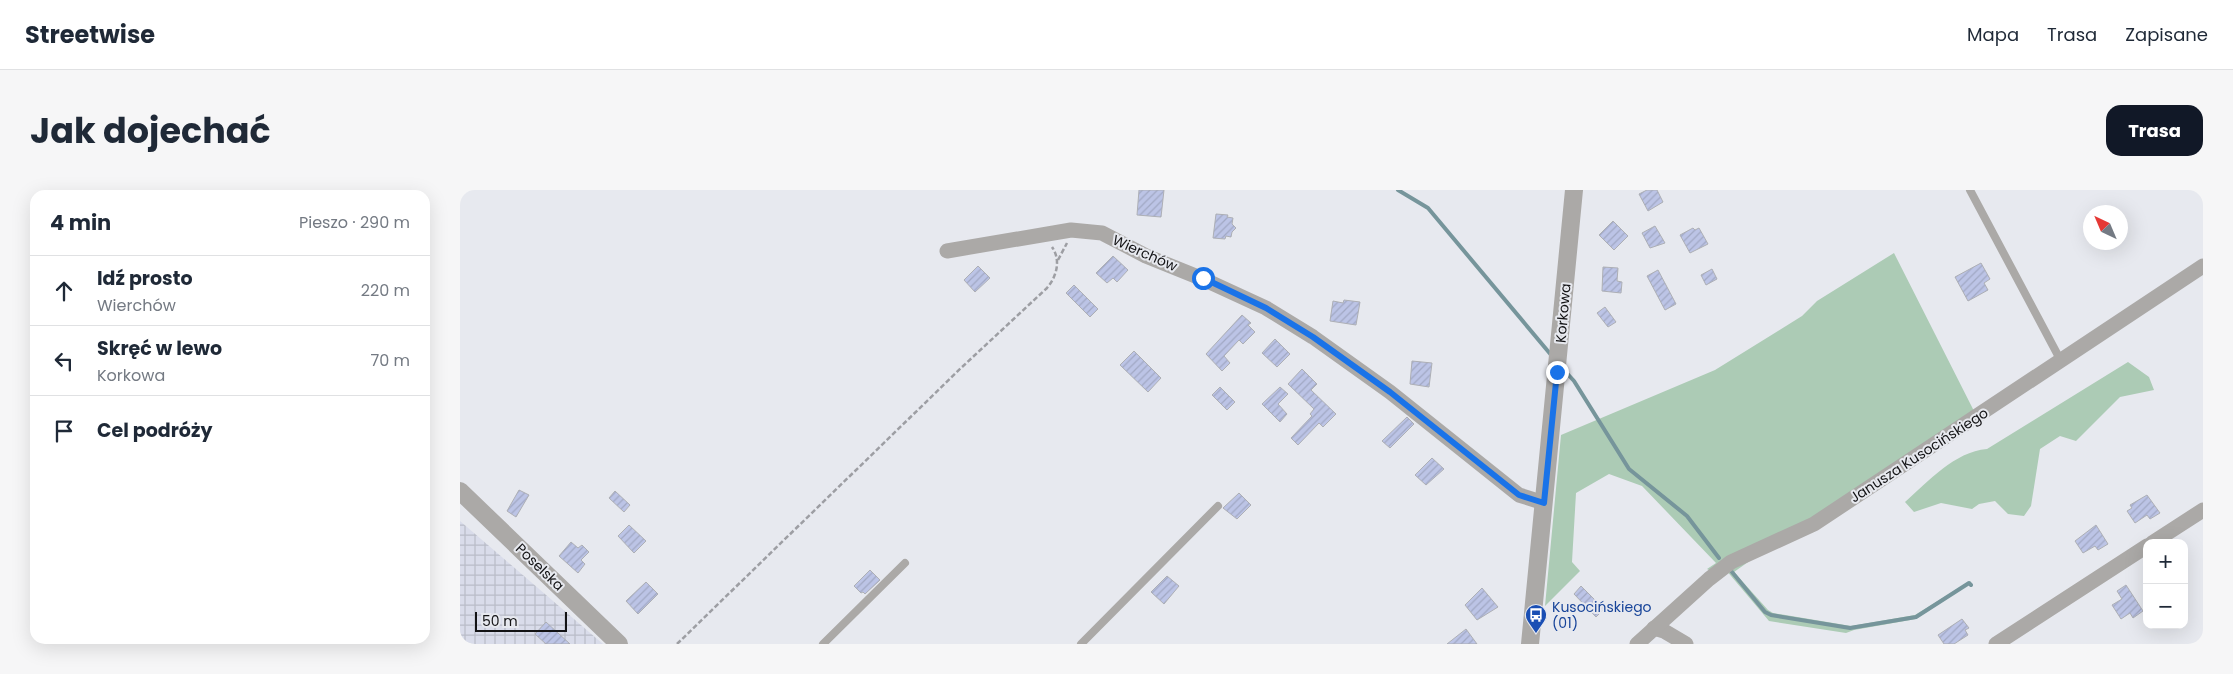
<!DOCTYPE html>
<html lang="pl">
<head>
<meta charset="utf-8">
<style>
  :root { --surface:#fff; --page:#f6f6f7; --text:#1f2937; --muted:#747a83; --line:#e0e1e3; --accent:#111827 }
  body { margin:0; font-family:Poppins,sans-serif; background:var(--page); color:var(--text) }
  .controls { position:absolute; right:15px; bottom:15px; display:grid; overflow:hidden; border-radius:10px; box-shadow:0 5px 20px #0002 }
  .controls button { width:45px; height:45px; display:grid; place-items:center; padding:0; border:0; border-bottom:1px solid var(--line); background:var(--surface); color:var(--text); font:25px sans-serif }
  .compass { position:absolute; left:1623px; top:15px; width:45px; height:45px; border-radius:50%; background:var(--surface); box-shadow:0 5px 20px #0002; rotate:316deg }
  .scale { position:absolute; left:15px; bottom:12px; width:92px; box-sizing:border-box; padding-left:5px; border:2px solid #131315; border-top:0; font-size:14px; line-height:18px; white-space:nowrap; color:#131315; -webkit-text-stroke:4px #e7e9ef; paint-order:stroke }
  .stop { position:absolute; width:15px; height:15px; margin:-11px; border:4px solid #1a73e8; border-radius:50%; background:#fff }
  .stop.end { background:#1a73e8; border-color:#fff; box-shadow:0 1px 5px #0008 }
  .list { margin:0; padding:0; list-style:none }
  h2 { display:flex; justify-content:space-between; align-items:center; height:65px; margin:0; padding:0 20px; font-size:21px }
  h2 small { font-size:16px; font-weight:400; color:var(--muted) }
  .list li { display:grid; grid-template-columns:32px 1fr auto; gap:15px; align-items:center; box-sizing:border-box; height:70px; padding:0 20px; border-top:1px solid var(--line) }
  .list b { display:block; font-size:19px; white-space:nowrap }
  .list p { margin:0; font-size:16px; white-space:nowrap; color:var(--muted) }
  .list em { font-size:16px; font-style:normal; color:var(--muted) }
  .icon { flex:none; width:28px; height:28px; fill:none; stroke:currentColor; stroke-width:2; stroke-linecap:round; stroke-linejoin:round }
  .map { position:relative; flex:none; width:1743px; height:454px; overflow:hidden; border-radius:15px }
  header { display:flex; align-items:center; gap:30px; box-sizing:border-box; height:70px; padding:0 25px; background:var(--surface); border-bottom:1px solid var(--line) }
  header strong { font-size:24px }
  nav { display:flex; gap:28px; margin-inline-start:auto; font-size:18px }
  .intro { display:flex; align-items:center; justify-content:space-between; box-sizing:border-box; height:120px; padding:0 30px }
  h1 { margin:0; font-size:35px }
  .button { padding:12px 22px; border-radius:15px; background:var(--accent); color:#fff; font-size:18px; font-weight:700 }
  main { display:flex; gap:30px; padding:0 30px }
  aside { flex:1; background:var(--surface); border-radius:15px; box-shadow:0 5px 20px #0002 }
  .map>svg:first-child { display:block }
  .industrial { fill:url(#industrial-grid) }
  .green { fill:#accbb5 }
  .lines { fill:none; stroke-linecap:round; stroke-linejoin:round }
  .stream { stroke:#76959b; stroke-width:4 }
  .building { fill:url(#building-hatch); stroke:#adafb5 }
  .path { stroke:#9d9ea3; stroke-width:2.5; stroke-dasharray:5 2.5; stroke-linecap:butt }
  .service { stroke:#aba9a7; stroke-width:8 }
  .minor { stroke:#aba9a7; stroke-width:15 }
  .tertiary { stroke:#aba9a7; stroke-width:18 }
  .route { stroke:#1a73e8; stroke-width:6 }
  .labels { text-anchor:middle; dominant-baseline:central; stroke-width:4; stroke-linejoin:round; paint-order:stroke }
  .street-label { font-size:14px; fill:#131315; stroke:#e7e9ef }
  .transit-label { font-size:14px; fill:#164399; stroke:#e7e9ef; text-anchor:start }
</style>
</head>
<body>
<header>
<strong>Streetwise</strong>
<nav><a>Mapa</a><a>Trasa</a><a>Zapisane</a></nav>
</header>
<div class="intro"><h1>Jak dojechać</h1><a class="button">Trasa</a></div>
<main>
<aside>
<h2>4 min<small>Pieszo · 290 m</small></h2>
<ul class="list">
<li><svg class="icon" aria-label="ahead" viewBox="0 0 24 24"><path d="M12 20V5M6 11l6-6 6 6"/></svg><div><b>Idź prosto</b><p>Wierchów</p></div><em>220 m</em></li>
<li><svg class="icon" aria-label="left" viewBox="0 0 24 24"><path d="M17 20v-9H6M10 6l-5 5 5 5"/></svg><div><b>Skręć w lewo</b><p>Korkowa</p></div><em>70 m</em></li>
<li><svg class="icon" aria-label="arrive" viewBox="0 0 24 24"><path d="M6 21V4h12l-3 4 3 4H6"/></svg><div><b>Cel podróży</b></div></li>
</ul>
</aside>
<div class="map">
<svg width="1743" height="454" viewBox="0 0 1743 454">
  <defs>
    <pattern id="industrial-grid" width="8" height="8" patternUnits="userSpaceOnUse" patternTransform="scale(1.25)"><rect width="8" height="8" fill="#d9dcea"/><path d="M0 4h8M4 0v8" fill="none" stroke="#b9bcc8"/></pattern>
    <pattern id="building-hatch" width="6" height="6" patternUnits="userSpaceOnUse" patternTransform="scale(1.25)"><rect width="6" height="6" fill="#bcc4e6"/><path d="M-1 1l2-2M0 6l6-6M5 7l2-2" fill="none" stroke="#a1a8c4"/></pattern>
  </defs>
  <rect width="100%" height="100%" fill="#e7e9ef"/>
  <path class="industrial" d="M0 331 143 454H0Z"/>
  <g class="green">
    <path d="M1434 63 1515 223 1354 331 1251 381 1247 379 1256 373 1182 296 1149 284 1116 303 1112 372 1120 381 1085 416 1101 245 1255 180 1342 126 1357 111Z"/>
    <path d="M1668 172 1689 187 1694 200 1660 207 1616 251 1600 246 1580 259 1571 316 1564 326 1548 324 1535 311 1519 314 1512 319 1481 313 1454 322 1445 312C1469 291 1494 262 1527 259Z"/>
    <path d="M1298 365 1274 382 1308 420 1313 423 1391 436 1455 425 1510 391 1511 393 1456 429 1394 440 1386 443 1309 431 1266 380Z"/>
  </g>
  <g class="lines">
    <g class="stream">
      <path d="M938 0 968 18 1092 166"/>
      <path d="M1103 179 1114 191 1169 279 1227 326 1259 368"/>
      <path d="M1272 382 1305 422 1311 425 1390 438 1456 427 1509 393 1511 395"/>
    </g>
  </g>
  <g class="building">
    <path d="M679 0H704L701 27 677 25Z"/>
    <path d="M1187 0H1197L1203 12 1188 21 1179 4Z"/>
    <path d="M756 24 768 25 767 27 773 28 772 34 776 38 772 42 771 47 766 46 765 49 753 48Z"/>
    <path d="M1153 31 1168 46 1154 60 1139 45Z"/>
    <path d="M1195 36 1205 53 1190 58 1182 43Z"/>
    <path d="M1233 38 1235 40 1239 38 1248 54 1230 63 1220 45Z"/>
    <path d="M653 66 668 80 657 92 653 88 647 93 636 83Z"/>
    <path d="M1521 73 1530 89 1524 93 1528 100 1508 111 1495 87Z"/>
    <path d="M518 76 530 88 515 102 504 90Z"/>
    <path d="M1143 77 1158 78 1157 91 1162 92 1161 103 1142 101Z"/>
    <path d="M1252 79 1257 89 1246 95 1241 85Z"/>
    <path d="M1198 80 1216 114 1205 120 1187 86Z"/>
    <path d="M614 95 638 119 630 127 606 103Z"/>
    <path d="M884 110 900 112 896 135 870 131 873 111 883 113Z"/>
    <path d="M1145 117 1156 132 1148 137 1137 123Z"/>
    <path d="M782 125 791 133 788 135 795 142 783 154 779 150 764 166 770 173 762 181 746 164Z"/>
    <path d="M815 149 830 164 817 177 802 163Z"/>
    <path d="M674 161 701 188 688 202 660 175Z"/>
    <path d="M952 171 972 173 969 197 950 194Z"/>
    <path d="M842 179 857 194 851 200 876 224 863 237 859 233 838 255 831 248 852 226 850 224 854 219 828 194Z"/>
    <path d="M760 197 775 212 767 220 752 205Z"/>
    <path d="M820 197 828 204 818 214 827 224 820 232 802 214Z"/>
    <path d="M947 227 954 234 930 258 922 251Z"/>
    <path d="M972 268 984 279 966 295 955 285Z"/>
    <path d="M59 300 69 305 56 327 47 321Z"/>
    <path d="M155 301 170 315 164 322 149 308Z"/>
    <path d="M779 303 791 315 777 329 763 318Z"/>
    <path d="M1687 305 1700 323 1690 329 1687 325 1675 333 1667 321 1672 318 1670 315Z"/>
    <path d="M169 335 186 351 174 363 158 346Z"/>
    <path d="M1636 335 1648 354 1638 360 1635 356 1623 363 1615 351Z"/>
    <path d="M111 352 118 358 122 355 129 362 121 370 125 374 118 383 99 366Z"/>
    <path d="M410 380 420 390 405 404 403 402 401 403 394 396Z"/>
    <path d="M707 386 719 396 704 414 691 402Z"/>
    <path d="M186 392 198 404 178 424 166 411Z"/>
    <path d="M1666 395 1683 421 1673 428 1670 423 1661 429 1652 415 1662 409 1657 401Z"/>
    <path d="M1121 396 1144 419 1136 427 1114 404Z"/>
    <path d="M1022 398 1038 417 1017 430 1005 415Z"/>
    <path d="M1502 429 1509 438 1505 440 1508 445 1494 454H1484L1478 445Z"/>
    <path d="M86 432 110 454H86L75 444Z"/>
    <path d="M1006 439 1017 454H987Z"/>
  </g>
  <g class="lines">
    <g class="path">
      <path d="M598 70 607 53"/>
      <path d="M217 454 501 178 587 98C597 86 601 70 592 57"/>
    </g>
    <g class="service">
      <path d="M1510 0 1601 171"/>
      <path d="M363 454 445 373"/>
      <path d="M621 454 758 316"/>
    </g>
    <g class="minor">
      <path d="M487 61 611 40 642 43 686 66 743 89 806 118 853 147 930 202 1059 305 1084 313"/>
      <path d="M1692 353 1743 320"/>
      <path d="M1194 438 1204 441 1226 454"/>
      <path d="M1177 454 1249 389 1271 372 1354 334 1743 76"/>
      <path d="M1536 454 1687 356"/>
    </g>
    <g class="tertiary">
      <path d="M0 301 159 454"/>
      <path d="M1070 454 1114 0"/>
    </g>
  </g>
  <g class="lines">
    <path class="route" d="M743 88 806 118 853 147 930 202 1059 305 1084 313 1097 182"/>
  </g>
  <defs>
    <g id="bus-pin" transform="scale(1.125)"><path d="M0 17L-7.5 6A9.5 9.5 0 1 1 7.5 6Z" fill="#1a4fb4" stroke="#e7e9ef"/><path d="M-5-6H5V4H4V6H2V4H-2V6H-4V4H-5ZM-3.5-4V0h7V-4ZM-3.5 1.2v1.5H-2V1.2ZM2 1.2v1.5H3.5V1.2Z" fill="#fff"/></g>
  </defs>
  <g fill-rule="evenodd">
    <use href="#bus-pin" x="1076" y="425"/>
  </g>
  <g class="labels">
    <g class="street-label">
      <text transform="translate(685 63) rotate(24)">Wierchów</text>
      <text transform="translate(1103 123) rotate(-85)">Korkowa</text>
      <text transform="translate(1459 265) rotate(-33)">Janusza Kusocińskiego</text>
      <text transform="translate(80 377) rotate(44)">Poselska</text>
    </g>
    <g class="transit-label">
      <text x="1092" y="417">Kusocińskiego<tspan x="1092" dy="16">(01)</tspan></text>
    </g>
  </g>
</svg>
<div class="controls">
<button>+</button>
<button>−</button>
</div>
<svg class="compass" viewBox="-18 -18 36 36"><path d="M0-13l5 13h-10z" fill="#e53935"/><path d="M0 13l5-13h-10z" fill="#747a83"/></svg>
<div class="scale">50 m</div>
<div class="stop" style="left:743px;top:88px"></div>
<div class="stop end" style="left:1097px;top:182px"></div>
</div>
</main>
</body>
</html>
